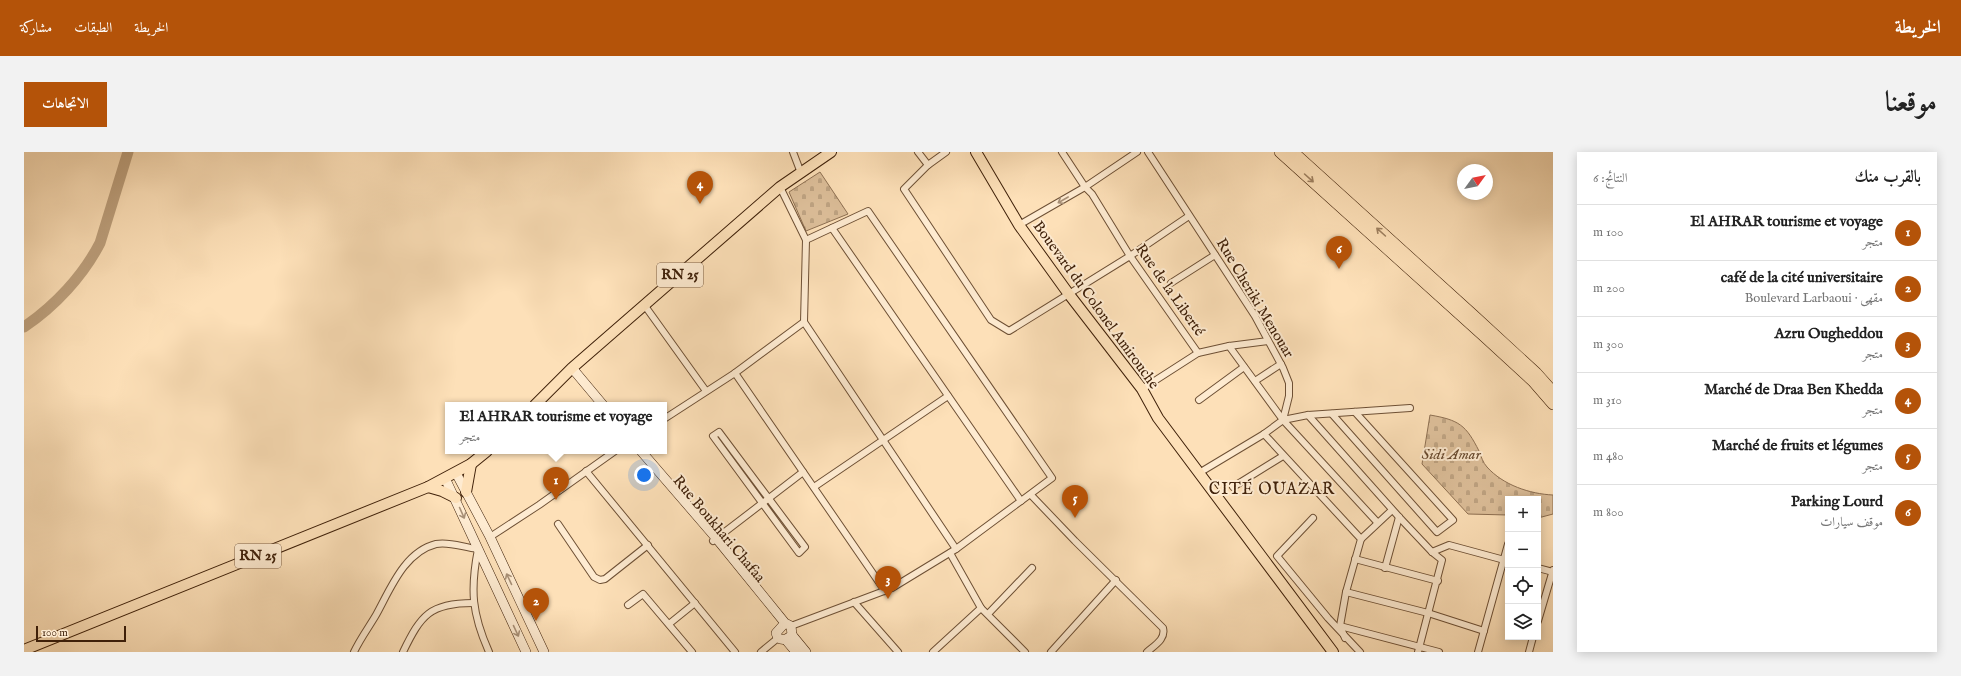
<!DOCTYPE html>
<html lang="ar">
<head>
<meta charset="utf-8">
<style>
  :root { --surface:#fff; --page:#f2f2f2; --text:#222; --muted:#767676; --line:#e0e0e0; --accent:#b45309 }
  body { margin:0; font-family:"IM FELL English",Amiri,serif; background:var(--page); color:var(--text); direction:rtl }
  .controls { position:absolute; right:12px; bottom:12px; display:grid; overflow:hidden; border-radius:0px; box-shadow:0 2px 10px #0003 }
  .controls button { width:36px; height:36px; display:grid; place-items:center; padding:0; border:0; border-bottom:1px solid var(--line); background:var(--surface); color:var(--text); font:20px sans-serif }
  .compass { position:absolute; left:1433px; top:12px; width:36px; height:36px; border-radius:50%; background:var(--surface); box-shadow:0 2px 10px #0003; rotate:57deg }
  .scale { position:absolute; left:12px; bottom:10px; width:90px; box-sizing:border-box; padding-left:4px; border:2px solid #3f2009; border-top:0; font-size:11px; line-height:14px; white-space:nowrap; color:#3f2009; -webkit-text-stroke:3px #feebd1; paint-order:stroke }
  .you { position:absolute; left:620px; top:323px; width:14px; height:14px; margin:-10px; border:3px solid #fff; border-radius:50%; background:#1a73e8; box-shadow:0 0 0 6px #1a73e833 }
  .badge { display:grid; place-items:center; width:26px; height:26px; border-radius:50%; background:var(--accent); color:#fff; font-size:13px; font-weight:700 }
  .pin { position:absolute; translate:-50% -33px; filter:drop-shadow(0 1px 2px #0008) }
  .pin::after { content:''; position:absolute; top:21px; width:14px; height:12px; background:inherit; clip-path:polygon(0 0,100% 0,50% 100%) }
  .popup { position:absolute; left:421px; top:250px; width:222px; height:52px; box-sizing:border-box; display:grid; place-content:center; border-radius:0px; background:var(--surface); filter:drop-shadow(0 1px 3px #0005); font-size:13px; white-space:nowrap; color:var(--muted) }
  .popup b { font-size:15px; color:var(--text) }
  .popup::after { content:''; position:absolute; left:50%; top:100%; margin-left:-8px; border:8px solid transparent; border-top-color:var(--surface) }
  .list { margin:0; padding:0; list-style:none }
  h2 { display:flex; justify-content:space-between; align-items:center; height:52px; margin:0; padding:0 16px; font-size:17px }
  h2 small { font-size:13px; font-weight:400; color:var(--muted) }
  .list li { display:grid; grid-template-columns:26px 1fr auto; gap:12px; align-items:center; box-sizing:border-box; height:56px; padding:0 16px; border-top:1px solid var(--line) }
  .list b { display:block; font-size:15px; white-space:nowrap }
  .list p { margin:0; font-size:13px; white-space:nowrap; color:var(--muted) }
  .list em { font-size:13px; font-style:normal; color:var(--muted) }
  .icon { flex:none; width:22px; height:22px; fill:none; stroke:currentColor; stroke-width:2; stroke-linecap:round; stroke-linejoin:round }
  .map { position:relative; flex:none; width:1529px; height:500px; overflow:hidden; direction:ltr; border-radius:0px }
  header { display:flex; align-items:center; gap:24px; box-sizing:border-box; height:56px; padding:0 20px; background:var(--accent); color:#fff }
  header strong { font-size:19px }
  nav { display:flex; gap:22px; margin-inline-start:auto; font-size:14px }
  .intro { display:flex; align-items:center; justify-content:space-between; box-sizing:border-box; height:96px; padding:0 24px }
  h1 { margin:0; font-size:28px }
  .button { padding:10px 18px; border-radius:0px; background:var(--accent); color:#fff; font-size:14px; font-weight:700 }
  main { display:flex; gap:24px; padding:0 24px }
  aside { flex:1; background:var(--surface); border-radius:0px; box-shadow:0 2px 10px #0003 }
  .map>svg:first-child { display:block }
  .cemetery { fill:url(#cemetery-stones); stroke:#8e7052 }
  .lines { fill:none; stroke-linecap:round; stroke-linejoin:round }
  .river { stroke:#bc9f7c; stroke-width:11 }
  .street-casing { stroke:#6e5035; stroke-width:8 }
  .secondary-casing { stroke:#3f2009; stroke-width:10 }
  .primary-casing { stroke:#3f2009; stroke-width:12 }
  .highway-casing { stroke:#3f2009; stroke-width:12 }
  .street { stroke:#feebd1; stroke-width:6 }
  .secondary { stroke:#feebd1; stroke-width:9 }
  .primary { stroke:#fde0b8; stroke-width:10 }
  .highway { stroke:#fde0b8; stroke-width:11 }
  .oneway { stroke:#9e8060 }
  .oneway2 { stroke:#a89077 }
  .labels { text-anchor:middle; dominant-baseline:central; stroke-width:4; stroke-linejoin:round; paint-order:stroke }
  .shield { fill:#feebd1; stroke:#785d45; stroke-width:1 }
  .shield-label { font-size:14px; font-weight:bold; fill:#3f2009 }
  .street-label { font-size:15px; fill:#3f2009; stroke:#feebd1 }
  .park-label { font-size:15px; font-style:italic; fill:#66482d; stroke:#feebd1 }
  .neighbourhood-label { font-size:16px; letter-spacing:1px; fill:#3f2009; stroke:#feebd1 }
</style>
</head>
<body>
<header>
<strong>الخريطة</strong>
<nav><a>الخريطة</a><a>الطبقات</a><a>مشاركة</a></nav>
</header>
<div class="intro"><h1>موقعنا</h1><a class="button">الاتجاهات</a></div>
<main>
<aside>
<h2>بالقرب منك<small>النتائج: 6</small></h2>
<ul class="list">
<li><span class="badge">1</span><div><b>El AHRAR tourisme et voyage</b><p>متجر</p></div><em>100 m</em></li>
<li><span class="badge">2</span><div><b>café de la cité universitaire</b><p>مقهى · Boulevard Larbaoui</p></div><em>200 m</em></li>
<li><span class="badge">3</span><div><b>Azru Ougheddou</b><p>متجر</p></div><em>300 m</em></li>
<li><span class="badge">4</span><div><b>Marché de Draa Ben Khedda</b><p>متجر</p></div><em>310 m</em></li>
<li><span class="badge">5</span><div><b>Marché de fruits et légumes</b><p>متجر</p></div><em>480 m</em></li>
<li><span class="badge">6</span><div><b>Parking Lourd</b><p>موقف سيارات</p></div><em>800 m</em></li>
</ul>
</aside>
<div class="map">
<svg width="1529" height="500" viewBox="0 0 1529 500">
  <defs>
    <pattern id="cemetery-stones" width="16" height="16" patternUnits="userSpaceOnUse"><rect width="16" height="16" fill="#ddbf9a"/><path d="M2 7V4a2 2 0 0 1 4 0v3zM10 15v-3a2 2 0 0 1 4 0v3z" fill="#bfa483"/></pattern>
  </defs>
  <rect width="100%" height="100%" fill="#fde0b8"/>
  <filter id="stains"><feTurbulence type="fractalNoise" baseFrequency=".005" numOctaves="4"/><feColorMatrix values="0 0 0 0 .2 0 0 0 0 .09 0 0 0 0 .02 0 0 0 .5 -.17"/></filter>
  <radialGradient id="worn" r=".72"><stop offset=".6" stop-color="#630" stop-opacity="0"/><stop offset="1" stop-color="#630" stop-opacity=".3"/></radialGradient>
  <g class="cemetery">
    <path d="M796 20 824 62 782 79 765 40Z"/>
    <path d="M1406 263C1435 268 1442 273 1455 299 1457 304 1459 311 1463 315 1479 333 1506 342 1529 343V362L1514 366V347H1484V363L1444 362 1398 312Z"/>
  </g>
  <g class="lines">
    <path class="river" d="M0 175C31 154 59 124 76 91L104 0"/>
    <g class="street-casing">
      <g id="street">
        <path d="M769 0 777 21"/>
        <path d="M894 0 904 13 922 0"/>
        <path d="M1113 0 1061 35 1068 42 1106 104 1174 201 1118 237"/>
        <path d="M1124 0 1231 164 1259 216 1265 231V244L1259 268 1240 282 1175 321"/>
        <path d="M904 13 880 37 967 168 985 179 1106 104 1165 64"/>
        <path d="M756 35 782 88 780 170"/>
        <path d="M995 73 1061 35 1038 0"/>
        <path d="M808 76 997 349"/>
        <path d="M1147 131 1191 103"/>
        <path d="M621 154 682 239"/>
        <path d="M1205 194 1259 268 1353 370"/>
        <path d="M1174 201 1205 194 1244 189"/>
        <path d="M1231 229 1257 212"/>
        <path d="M1175 248 1220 215"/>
        <path d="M1308 262 1413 380 1429 368 1331 260"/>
        <path d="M1284 263 1375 365 1408 400 1418 408 1394 500"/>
        <path d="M640 267 711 221"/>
        <path d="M1259 268 1284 263 1386 256"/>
        <path d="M695 280 781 395 775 401 689 284Z"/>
        <path d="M1240 282 1337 387 1322 440 1316 474 1321 486"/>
        <path d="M562 319 711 500"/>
        <path d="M790 335 924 244"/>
        <path d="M1209 335 1259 304"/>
        <path d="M1007 343 1051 389 1139 476C1142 487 1131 493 1123 500"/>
        <path d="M1289 366 1253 404 1304 466 1336 500"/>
        <path d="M534 372 570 425 576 428 581 427 624 393"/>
        <path d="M466 385 515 353 591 299"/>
        <path d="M1337 387 1368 358"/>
        <path d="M689 389 779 320"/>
        <path d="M1408 400 1425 393 1484 409"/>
        <path d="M926 401 957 456 1001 500"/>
        <path d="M1331 407 1414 429"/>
        <path d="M1361 416 1375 365"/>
        <path d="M1514 416 1529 420"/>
        <path d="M861 439 711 221 780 170 932 397"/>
        <path d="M1322 440 1404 461 1460 479"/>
        <path d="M830 450 874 500"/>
        <path d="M604 453 619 442 668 500"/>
        <path d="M964 462 1008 416"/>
        <path d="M1514 469 1529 418"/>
        <path d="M645 472 671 451"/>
        <path d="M767 474 868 436 932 397 1028 326 844 59 782 88"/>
        <path d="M1316 474 1415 500"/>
        <path d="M330 500C336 487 345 475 352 463 366 438 380 400 412 392 426 389 440 396 454 397 446 438 448 462 465 500"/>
        <path d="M379 500C397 463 406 451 449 451"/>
        <path d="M737 500 754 486"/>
        <path d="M909 500 957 456"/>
        <path d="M1027 500 1092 428"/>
        <path d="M1454 500 1484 392"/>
        <path d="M1505 500 1509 485"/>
      </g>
    </g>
    <g class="secondary-casing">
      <g id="secondary">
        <path d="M548 216 579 253"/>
        <path d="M617 299 692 386 761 471 767 474 768 483C763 487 760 489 754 486L752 481 761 471"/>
        <path d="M432 321 466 385 520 500"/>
        <path d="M421 326 502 500"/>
        <path d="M768 483 782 500"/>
        <path d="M762 488 772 500"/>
      </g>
    </g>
    <g class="primary-casing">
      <g id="primary">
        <path d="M952 0 995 73 1044 141 1118 237 1134 266 1309 500"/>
        <path d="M511 253 548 216 756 35 807 0"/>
        <path d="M404 335 418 339 432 346"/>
        <path d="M442 340 447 312"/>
        <path d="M0 498 404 335 447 312 463 299"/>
      </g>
    </g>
    <g class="highway-casing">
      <g id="highway">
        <path d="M1256 0 1460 184 1509 229 1529 252"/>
        <path d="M1269 0 1449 163 1512 221 1529 240"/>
      </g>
    </g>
    <use href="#street" class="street"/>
    <use href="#secondary" class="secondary"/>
    <use href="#primary" class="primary"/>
    <use href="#highway" class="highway"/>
  </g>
  <defs><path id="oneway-shaft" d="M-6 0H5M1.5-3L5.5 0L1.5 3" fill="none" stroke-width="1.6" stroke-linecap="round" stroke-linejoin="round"/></defs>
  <g class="oneway">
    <use href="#oneway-shaft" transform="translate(1285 26) rotate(42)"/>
    <use href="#oneway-shaft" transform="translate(1357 80) rotate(-138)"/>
  </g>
  <g class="oneway2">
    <use href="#oneway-shaft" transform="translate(1039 48) rotate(150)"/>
    <use href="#oneway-shaft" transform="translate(438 361) rotate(66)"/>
    <use href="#oneway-shaft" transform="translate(485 427) rotate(-115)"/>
    <use href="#oneway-shaft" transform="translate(492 479) rotate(65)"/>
  </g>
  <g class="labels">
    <g class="shield">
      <rect x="633" y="111" width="46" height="24" rx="3"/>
      <rect x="211" y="392" width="46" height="24" rx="3"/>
    </g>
    <g class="shield-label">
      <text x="656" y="123">RN 25</text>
      <text x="234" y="404">RN 25</text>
    </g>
    <g class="street-label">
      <text transform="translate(1146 138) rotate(55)">Rue de la Liberté</text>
      <text transform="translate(1231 146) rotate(59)">Rue Cheriki Menouar</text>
      <text transform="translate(1072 153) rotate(54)">Bouevard du Colonel Amirouche</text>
      <text transform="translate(695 377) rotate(50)">Rue Boukhari Chafaa</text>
    </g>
    <g class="park-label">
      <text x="1427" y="302">Sidi Amar</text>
    </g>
    <g class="neighbourhood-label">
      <text x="1248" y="338">CITÉ OUAZAR</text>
    </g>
  </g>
  <rect width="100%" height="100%" filter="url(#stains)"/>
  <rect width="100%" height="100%" fill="url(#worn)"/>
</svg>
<div class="controls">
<button>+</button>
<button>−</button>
<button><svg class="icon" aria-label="locate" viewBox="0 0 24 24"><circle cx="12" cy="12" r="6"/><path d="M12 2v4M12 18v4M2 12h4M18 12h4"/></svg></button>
<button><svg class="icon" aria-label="layers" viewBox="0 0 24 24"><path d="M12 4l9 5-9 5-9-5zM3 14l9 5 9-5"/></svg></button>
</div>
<svg class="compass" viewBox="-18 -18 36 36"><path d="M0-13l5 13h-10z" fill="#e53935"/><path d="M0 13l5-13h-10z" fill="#767676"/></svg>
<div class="scale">100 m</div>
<div class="you"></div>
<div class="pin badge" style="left:532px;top:348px">1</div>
<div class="popup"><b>El AHRAR tourisme et voyage</b>متجر</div>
<div class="pin badge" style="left:512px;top:469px">2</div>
<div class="pin badge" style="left:864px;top:447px">3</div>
<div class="pin badge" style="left:676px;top:52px">4</div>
<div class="pin badge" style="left:1051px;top:366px">5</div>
<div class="pin badge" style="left:1315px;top:117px">6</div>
</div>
</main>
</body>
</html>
